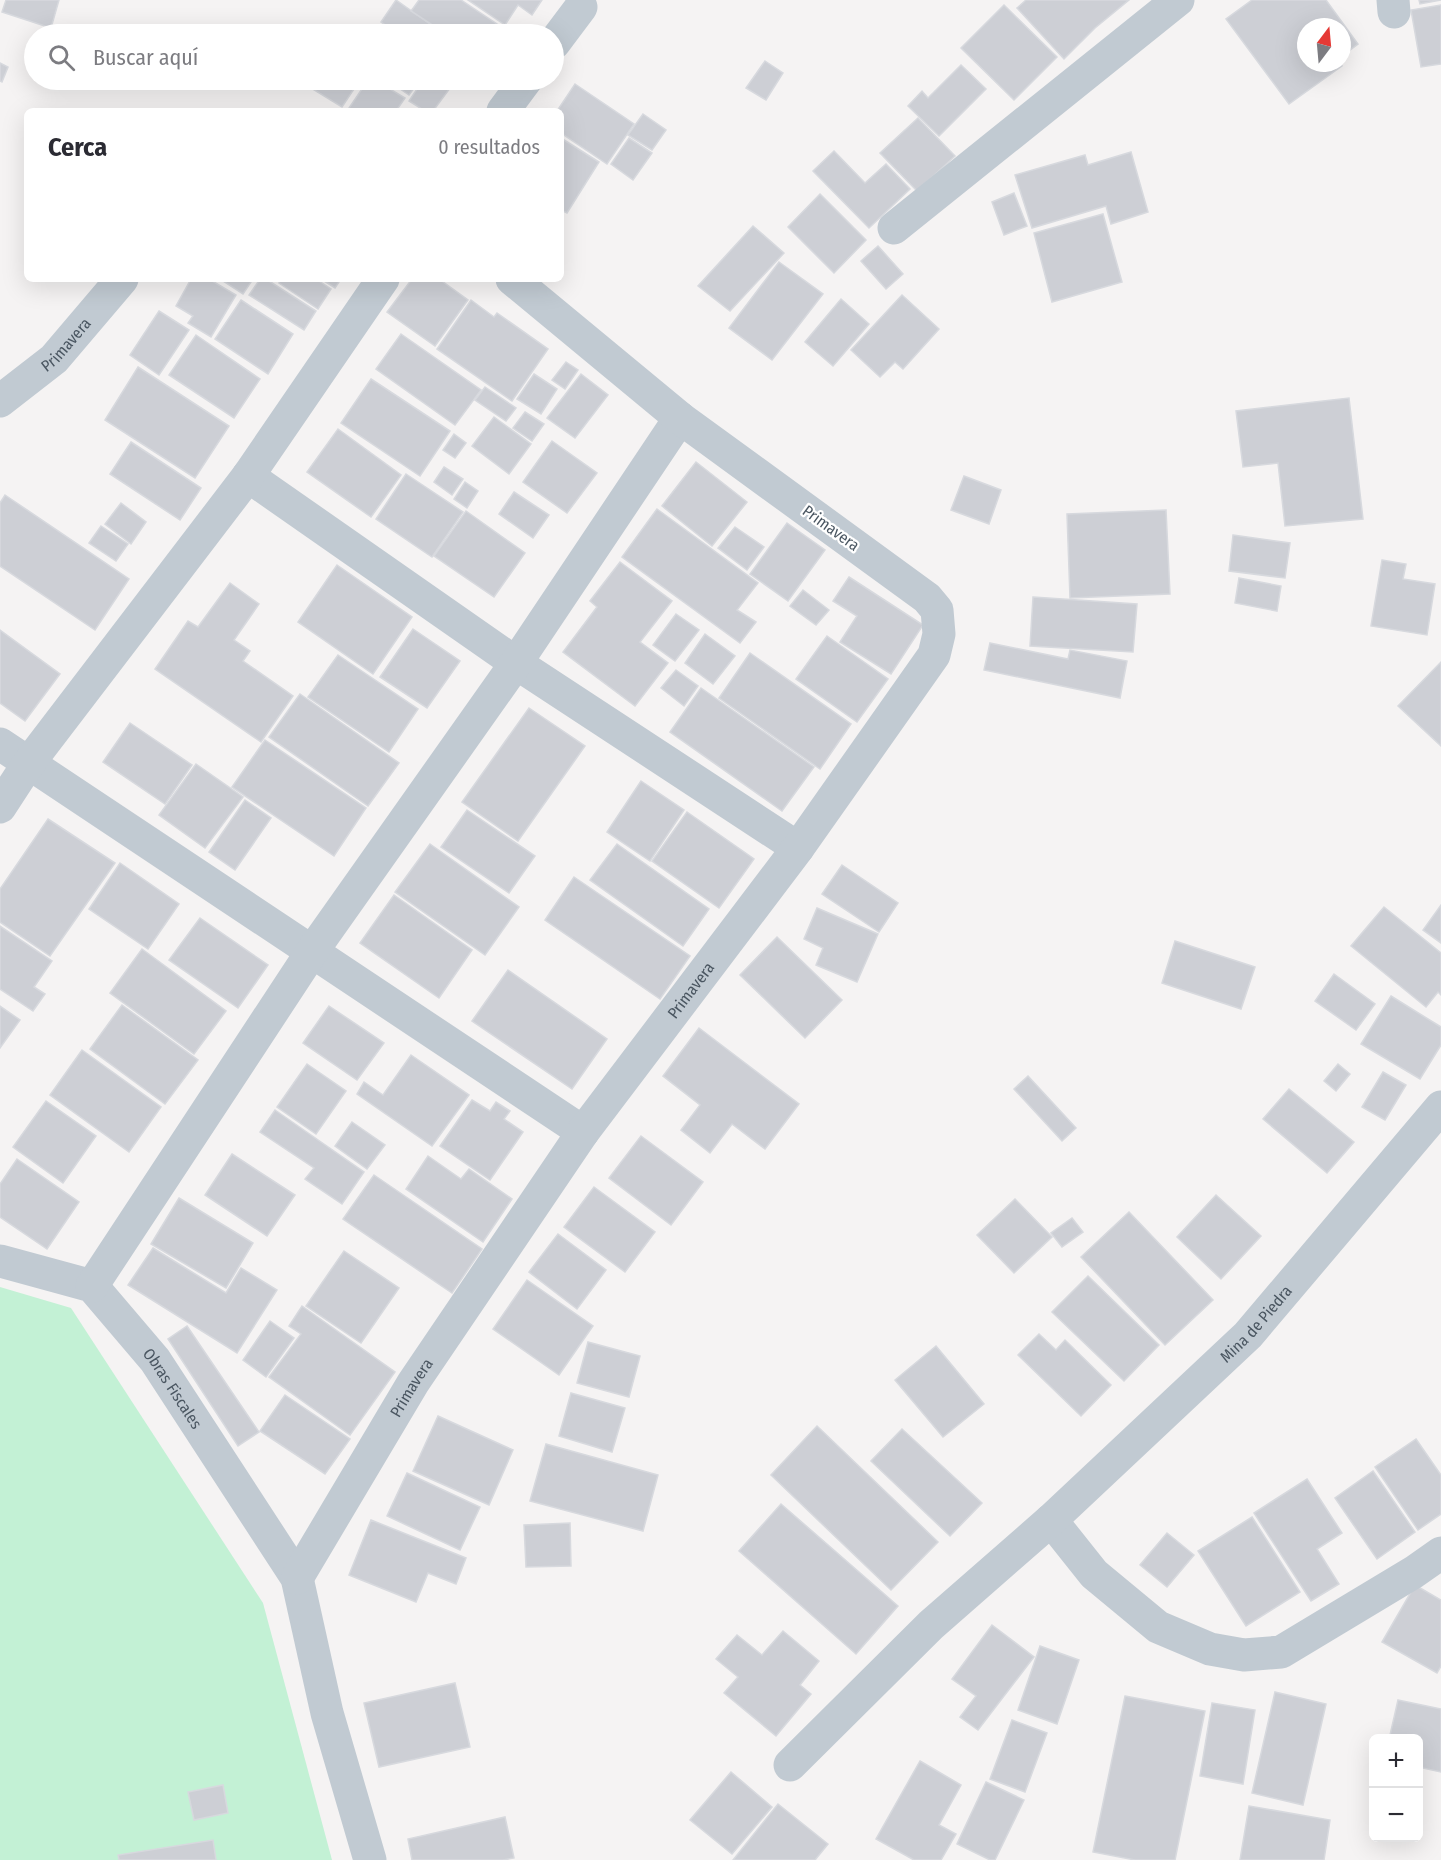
<!DOCTYPE html>
<html lang="es">
<head>
<meta charset="utf-8">
<style>
  :root { --surface:#fff; --page:#f7f7f7; --text:#2b2b33; --muted:#7c7c81; --line:#e1e1e2 }
  body { margin:0; font-family:"Fira Sans Condensed",sans-serif; background:var(--page); color:var(--text) }
  .controls { position:absolute; right:18px; bottom:18px; display:grid; overflow:hidden; border-radius:9px; box-shadow:0 6px 24px #0002 }
  .controls button { width:54px; height:54px; display:grid; place-items:center; padding:0; border:0; border-bottom:2px solid var(--line); background:var(--surface); color:var(--text); font:30px sans-serif }
  .compass { position:absolute; left:1297px; top:18px; width:54px; height:54px; border-radius:50%; background:var(--surface); box-shadow:0 6px 24px #0002; rotate:16deg }
  .list { margin:0; padding:0; list-style:none }
  h2 { display:flex; justify-content:space-between; align-items:center; height:78px; margin:0; padding:0 24px; font-size:26px }
  h2 small { font-size:20px; font-weight:400; color:var(--muted) }
  .icon { flex:none; width:33px; height:33px; fill:none; stroke:currentColor; stroke-width:2; stroke-linecap:round; stroke-linejoin:round }
  .map { position:relative; flex:none; width:1441px; height:1860px; overflow:hidden }
  .search { position:absolute; background:var(--surface); box-shadow:0 6px 24px #0002; left:24px; top:24px; width:540px; height:66px; display:flex; align-items:center; gap:15px; box-sizing:border-box; padding:0 21px; border-radius:33px; color:var(--muted); font-size:22px }
  .panel { position:absolute; background:var(--surface); box-shadow:0 6px 24px #0002; left:24px; top:108px; width:540px; height:174px; border-radius:9px }
  .map>svg:first-child { display:block }
  .green { fill:#c3f1d5 }
  .building { fill:#cdcfd5; stroke:#d7d9de; stroke-width:1.5 }
  .lines { fill:none; stroke-linecap:round; stroke-linejoin:round }
  .street { stroke:#c1cad2; stroke-width:33 }
  .labels { text-anchor:middle; dominant-baseline:central; stroke-width:4.5; stroke-linejoin:round; paint-order:stroke }
  .street-label { font-size:16px; fill:#4a5661; stroke:#fff }
</style>
</head>
<body>
<div class="map">
<svg width="1441" height="1860" viewBox="0 0 1441 1860">
  <rect width="100%" height="100%" fill="#f5f3f3"/>
  <path class="green" d="M0 1287 71 1308 263 1603 332 1860H0Z"/>
  <g class="building">
    <path d="M6 0H59L51 28 2 12Z"/>
    <path d="M396 0 444 34H399L381 22Z"/>
    <path d="M419 0H461L512 34H446L411 11Z"/>
    <path d="M468 0H542L532 15 518 5 505 25Z"/>
    <path d="M1026 0H1129L1095 28 1064 59 1017 8Z"/>
    <path d="M1252 0H1326L1358 44 1342 56V27H1306V63H1339L1342 66 1289 104 1226 19Z"/>
    <path d="M1419 0H1441L1420 4Z"/>
    <path d="M1004 5 1057 57 1014 100 961 48Z"/>
    <path d="M1441 5V64L1421 67 1411 10Z"/>
    <path d="M765 61 783 73 766 100 746 88Z"/>
    <path d="M0 63 8 67 2 82 0 81Z"/>
    <path d="M961 65 986 89 939 136 908 106 922 91 928 98Z"/>
    <path d="M316 80H360L342 107 311 88Z"/>
    <path d="M368 80H375L405 98 396 111H347Z"/>
    <path d="M392 80H420L409 95 390 82Z"/>
    <path d="M423 80H456L433 111H425L409 101Z"/>
    <path d="M575 84 634 124 607 164 561 133V111H557Z"/>
    <path d="M643 114 666 130 652 150 628 135Z"/>
    <path d="M918 118 955 156 917 191 880 153Z"/>
    <path d="M561 138 599 162 567 213 561 210Z"/>
    <path d="M629 138 652 153 633 180 611 164Z"/>
    <path d="M834 151 865 183 886 164 910 189 869 228 813 171Z"/>
    <path d="M1131 152 1148 212 1111 224 1106 206 1032 228 1015 175 1085 155 1088 165Z"/>
    <path d="M1014 193 1027 226 1004 235 992 202Z"/>
    <path d="M820 194 866 240 834 273 788 227Z"/>
    <path d="M1103 214 1122 282 1052 302 1034 233Z"/>
    <path d="M753 226 784 253 730 311 698 286Z"/>
    <path d="M878 246 903 274 886 289 861 261Z"/>
    <path d="M779 262 823 294 772 360 729 328Z"/>
    <path d="M191 279H209L236 295 211 337 188 323 193 316 176 306Z"/>
    <path d="M220 279H253L243 294Z"/>
    <path d="M260 279H266L316 311 304 330 249 295Z"/>
    <path d="M281 279H316L331 289 318 309 279 283Z"/>
    <path d="M321 279H341L335 288Z"/>
    <path d="M412 279H439L468 300 435 346 387 312Z"/>
    <path d="M902 295 939 329 903 369 895 362 880 377 851 350Z"/>
    <path d="M841 299 869 324 833 366 805 342Z"/>
    <path d="M241 300 293 334 268 374 215 339Z"/>
    <path d="M471 300 494 317 497 313 548 349 512 401 437 349Z"/>
    <path d="M159 311 189 330 159 375 130 355Z"/>
    <path d="M401 334 481 390 455 425 376 369Z"/>
    <path d="M196 335 260 379 234 418 169 375Z"/>
    <path d="M566 362 578 370 565 389 552 380Z"/>
    <path d="M138 367 229 426 195 478 105 420Z"/>
    <path d="M534 374 557 389 541 414 517 399Z"/>
    <path d="M581 374 608 395 575 438 547 418Z"/>
    <path d="M371 379 450 431 420 476 341 423Z"/>
    <path d="M485 387 516 408 506 421 475 400Z"/>
    <path d="M1349 398 1363 519 1285 526 1278 463 1243 467 1236 411Z"/>
    <path d="M525 412 544 424 532 441 513 428Z"/>
    <path d="M494 417 531 444 509 474 472 446Z"/>
    <path d="M338 429 401 475 371 517 307 472Z"/>
    <path d="M454 434 466 443 455 458 443 450Z"/>
    <path d="M552 441 597 473 567 513 523 482Z"/>
    <path d="M131 442 201 488 180 520 110 474Z"/>
    <path d="M696 462 747 502 712 546 662 506Z"/>
    <path d="M444 467 463 479 452 495 434 482Z"/>
    <path d="M406 474 463 512 432 557 376 519Z"/>
    <path d="M964 476 1001 490 989 524 951 510Z"/>
    <path d="M465 482 478 491 467 508 454 499Z"/>
    <path d="M514 492 549 515 533 538 499 514Z"/>
    <path d="M5 495 129 579 95 630 0 566V503Z"/>
    <path d="M121 503 146 522 131 544 105 524Z"/>
    <path d="M657 509 758 583 737 610 756 622 740 643 622 557Z"/>
    <path d="M1166 510 1170 594 1070 598 1067 514Z"/>
    <path d="M466 511 525 553 494 597 434 556Z"/>
    <path d="M787 523 825 550 788 601 750 574Z"/>
    <path d="M101 526 128 544 116 561 89 543Z"/>
    <path d="M735 527 764 547 747 570 718 548Z"/>
    <path d="M1233 535 1290 543 1285 578 1229 571Z"/>
    <path d="M1382 560 1406 564 1403 579 1435 584 1427 635 1371 626Z"/>
    <path d="M620 562 672 601 640 642 668 663 635 706 563 652 597 607 590 601Z"/>
    <path d="M337 565 412 617 373 674 298 622Z"/>
    <path d="M849 577 923 625 891 674 840 642 857 616 833 601Z"/>
    <path d="M1239 578 1281 586 1277 611 1235 603Z"/>
    <path d="M230 583 259 604 234 640 250 651 243 661 293 696 261 742 155 669 188 621 198 627Z"/>
    <path d="M803 590 829 610 816 625 790 606Z"/>
    <path d="M1033 597 1137 604 1133 652 1030 646Z"/>
    <path d="M676 614 699 630 675 661 653 645Z"/>
    <path d="M413 629 460 661 427 708 380 677Z"/>
    <path d="M0 630 60 674 25 721 0 703Z"/>
    <path d="M705 634 735 656 713 684 685 663Z"/>
    <path d="M827 636 888 679 857 722 796 679Z"/>
    <path d="M990 643 1068 659 1070 650 1127 661 1120 698 984 670Z"/>
    <path d="M750 653 851 724 820 769 719 698Z"/>
    <path d="M338 655 418 709 389 752 308 697Z"/>
    <path d="M1441 662V746L1398 706Z"/>
    <path d="M676 670 698 686 684 706 661 688Z"/>
    <path d="M701 688 814 767 782 811 670 732Z"/>
    <path d="M300 694 399 763 368 806 269 737Z"/>
    <path d="M529 708 585 746 518 841 462 802Z"/>
    <path d="M130 723 192 765 165 804 103 762Z"/>
    <path d="M265 740 366 808 334 856 232 787Z"/>
    <path d="M196 764 243 797 205 848 159 815Z"/>
    <path d="M641 781 684 810 650 861 607 832Z"/>
    <path d="M245 800 271 818 235 870 209 852Z"/>
    <path d="M467 810 535 856 509 893 441 847Z"/>
    <path d="M687 812 754 859 719 908 652 861Z"/>
    <path d="M48 819 115 863 50 956 0 922V889Z"/>
    <path d="M430 844 519 907 485 955 395 892Z"/>
    <path d="M617 844 709 909 683 946 590 880Z"/>
    <path d="M120 863 179 904 148 949 89 909Z"/>
    <path d="M842 865 898 903 879 932 822 894Z"/>
    <path d="M574 877 690 956 660 999 545 920Z"/>
    <path d="M394 895 472 950 439 998 360 943Z"/>
    <path d="M1441 905V943L1423 930Z"/>
    <path d="M1384 907 1441 953V995L1438 992 1426 1007 1351 946Z"/>
    <path d="M817 908 878 934 857 982 816 965 823 948 804 939Z"/>
    <path d="M200 918 268 965 238 1008 169 960Z"/>
    <path d="M0 926 52 961 34 987 45 994 33 1011 0 989Z"/>
    <path d="M777 937 842 1000 805 1038 740 975Z"/>
    <path d="M1175 941 1255 967 1241 1009 1162 983Z"/>
    <path d="M142 949 226 1011 194 1054 110 993Z"/>
    <path d="M508 970 607 1039 572 1089 472 1021Z"/>
    <path d="M1334 974 1375 1004 1356 1030 1315 1001Z"/>
    <path d="M1391 996 1441 1027V1045L1420 1079 1361 1044Z"/>
    <path d="M122 1005 198 1060 165 1104 90 1049Z"/>
    <path d="M0 1006 20 1020 0 1048Z"/>
    <path d="M329 1006 384 1043 357 1080 303 1043Z"/>
    <path d="M699 1028 799 1104 765 1149 732 1124 710 1153 681 1130 700 1105 663 1076Z"/>
    <path d="M82 1050 161 1107 129 1152 50 1095Z"/>
    <path d="M411 1055 469 1095 432 1146 357 1094 364 1082 383 1095Z"/>
    <path d="M307 1064 346 1091 316 1134 277 1107Z"/>
    <path d="M1338 1064 1350 1074 1336 1091 1324 1081Z"/>
    <path d="M1383 1072 1406 1085 1385 1120 1362 1107Z"/>
    <path d="M1028 1076 1076 1128 1062 1141 1014 1089Z"/>
    <path d="M1289 1089 1354 1142 1327 1173 1263 1119Z"/>
    <path d="M472 1100 490 1111 496 1102 510 1111 504 1119 523 1132 490 1180 440 1146Z"/>
    <path d="M46 1101 96 1136 63 1183 13 1147Z"/>
    <path d="M275 1110 364 1172 342 1204 305 1179 314 1168 260 1132Z"/>
    <path d="M352 1122 385 1145 367 1169 335 1146Z"/>
    <path d="M641 1136 703 1182 671 1225 609 1178Z"/>
    <path d="M232 1154 295 1195 267 1236 205 1195Z"/>
    <path d="M428 1156 461 1179 469 1169 512 1199 483 1242 406 1189Z"/>
    <path d="M17 1159 79 1202 47 1249 0 1217V1184Z"/>
    <path d="M374 1175 482 1249 452 1293 343 1219Z"/>
    <path d="M594 1187 655 1232 625 1272 564 1227Z"/>
    <path d="M1216 1195 1261 1236 1221 1279 1177 1237Z"/>
    <path d="M179 1198 253 1243 226 1288 151 1244Z"/>
    <path d="M1015 1199 1052 1237 1014 1273 977 1235Z"/>
    <path d="M1129 1212 1213 1300 1165 1345 1081 1257Z"/>
    <path d="M1072 1218 1083 1232 1062 1247 1051 1233Z"/>
    <path d="M558 1234 606 1270 577 1309 529 1272Z"/>
    <path d="M153 1248 226 1293 241 1268 277 1290 237 1353 128 1285Z"/>
    <path d="M344 1251 399 1288 361 1343 306 1306Z"/>
    <path d="M1088 1276 1159 1345 1124 1381 1052 1312Z"/>
    <path d="M527 1280 593 1326 559 1375 493 1329Z"/>
    <path d="M302 1306 395 1372 350 1435 269 1377 301 1334 289 1326Z"/>
    <path d="M270 1321 294 1338 266 1377 243 1360Z"/>
    <path d="M187 1326 259 1432 238 1446 168 1339Z"/>
    <path d="M1039 1334 1056 1350 1065 1340 1111 1385 1081 1416 1018 1355Z"/>
    <path d="M588 1342 640 1356 629 1397 577 1383Z"/>
    <path d="M936 1346 984 1404 943 1437 895 1380Z"/>
    <path d="M571 1393 625 1408 612 1452 559 1436Z"/>
    <path d="M285 1395 350 1439 325 1474 260 1431Z"/>
    <path d="M438 1416 513 1450 489 1505 413 1471Z"/>
    <path d="M817 1426 938 1542 891 1590 771 1475Z"/>
    <path d="M902 1429 982 1503 950 1536 871 1461Z"/>
    <path d="M1416 1439 1441 1475V1514L1418 1530 1375 1467Z"/>
    <path d="M546 1444 658 1475 643 1531 530 1501Z"/>
    <path d="M1373 1471 1415 1532 1377 1559 1335 1498Z"/>
    <path d="M407 1473 480 1507 460 1550 387 1516Z"/>
    <path d="M1307 1479 1342 1533 1317 1549 1339 1584 1311 1601 1254 1513Z"/>
    <path d="M781 1504 898 1606 856 1654 739 1551Z"/>
    <path d="M1252 1517 1300 1592 1246 1626 1198 1551Z"/>
    <path d="M371 1520 466 1558 456 1584 428 1573 416 1602 349 1575Z"/>
    <path d="M570 1523 571 1566 526 1567 524 1525Z"/>
    <path d="M1167 1533 1194 1555 1167 1587 1140 1565Z"/>
    <path d="M1415 1585 1441 1600V1666L1437 1673 1382 1642Z"/>
    <path d="M992 1625 1034 1657 978 1730 960 1717 976 1696 952 1679Z"/>
    <path d="M783 1631 819 1661 800 1685 811 1694 776 1736 724 1693 738 1677 716 1659 737 1635 762 1655Z"/>
    <path d="M1040 1646 1079 1660 1057 1724 1018 1710Z"/>
    <path d="M455 1683 470 1747 379 1767 364 1703Z"/>
    <path d="M1275 1692 1326 1704 1303 1805 1252 1793Z"/>
    <path d="M1125 1696 1205 1711 1175 1860H1135L1093 1852Z"/>
    <path d="M1398 1700 1441 1709V1772L1418 1767V1738L1390 1735Z"/>
    <path d="M1212 1703 1255 1710 1243 1784 1200 1776Z"/>
    <path d="M1012 1720 1047 1733 1025 1792 990 1779Z"/>
    <path d="M920 1761 961 1785 939 1825 956 1834 941 1860H914L876 1839Z"/>
    <path d="M731 1772 772 1807 732 1854 690 1820Z"/>
    <path d="M986 1782 1024 1800 995 1860H990L957 1844Z"/>
    <path d="M223 1785 228 1813 194 1820 188 1792Z"/>
    <path d="M778 1804 828 1844 815 1860H733Z"/>
    <path d="M1249 1806 1330 1820 1324 1860H1240Z"/>
    <path d="M505 1817 514 1858 503 1860H412L408 1839Z"/>
    <path d="M213 1840 216 1860H119L118 1855Z"/>
  </g>
  <g class="lines">
    <g class="street">
      <path d="M1393 0 1394 12"/>
      <path d="M554 43 581 7"/>
      <path d="M503 111 526 80"/>
      <path d="M894 228 1178 0"/>
      <path id="s1" d="M0 401 54 359 122 279"/>
      <path d="M248 476 516 663 798 848"/>
      <path d="M0 744 583 1132"/>
      <path d="M0 807 28 764 248 476 383 279"/>
      <path id="s2" d="M0 1261 92 1286 155 1360 297 1578 327 1713 370 1860"/>
      <path d="M92 1286 311 953 516 663 680 418"/>
      <path d="M1051 1520 1094 1574 1158 1627 1210 1649 1244 1655 1281 1652 1414 1572 1441 1553"/>
      <path id="s3" d="M297 1578 413 1383 583 1132 798 848 934 655 939 634 937 610 927 598 680 418 512 279"/>
      <path id="s4" d="M790 1765 931 1625 1051 1520 1248 1335 1441 1107"/>
    </g>
  </g>
  <g class="labels">
    <g class="street-label">
      <text stroke="none"><textPath href="#s1" startOffset="87">Primavera</textPath></text>
      <text transform="translate(831 528) rotate(36)">Primavera</text>
      <text stroke="none"><textPath href="#s3" startOffset="708">Primavera</textPath></text>
      <text stroke="none"><textPath href="#s4" startOffset="642">Mina de Piedra</textPath></text>
      <text stroke="none"><textPath href="#s3" startOffset="222">Primavera</textPath></text>
      <text stroke="none"><textPath href="#s2" startOffset="226">Obras Fiscales</textPath></text>
    </g>
  </g>
</svg>
<div class="controls">
<button>+</button>
<button>−</button>
</div>
<svg class="compass" viewBox="-18 -18 36 36"><path d="M0-13l5 13h-10z" fill="#e53935"/><path d="M0 13l5-13h-10z" fill="#7c7c81"/></svg>
<div class="search"><svg class="icon" aria-label="search" viewBox="0 0 24 24"><circle cx="10" cy="10" r="6"/><path d="M15 15l6 6"/></svg>Buscar aquí</div>
<section class="panel">
<h2>Cerca<small>0 resultados</small></h2>
<ul class="list">
</ul>
</section>
</div>
</body>
</html>
